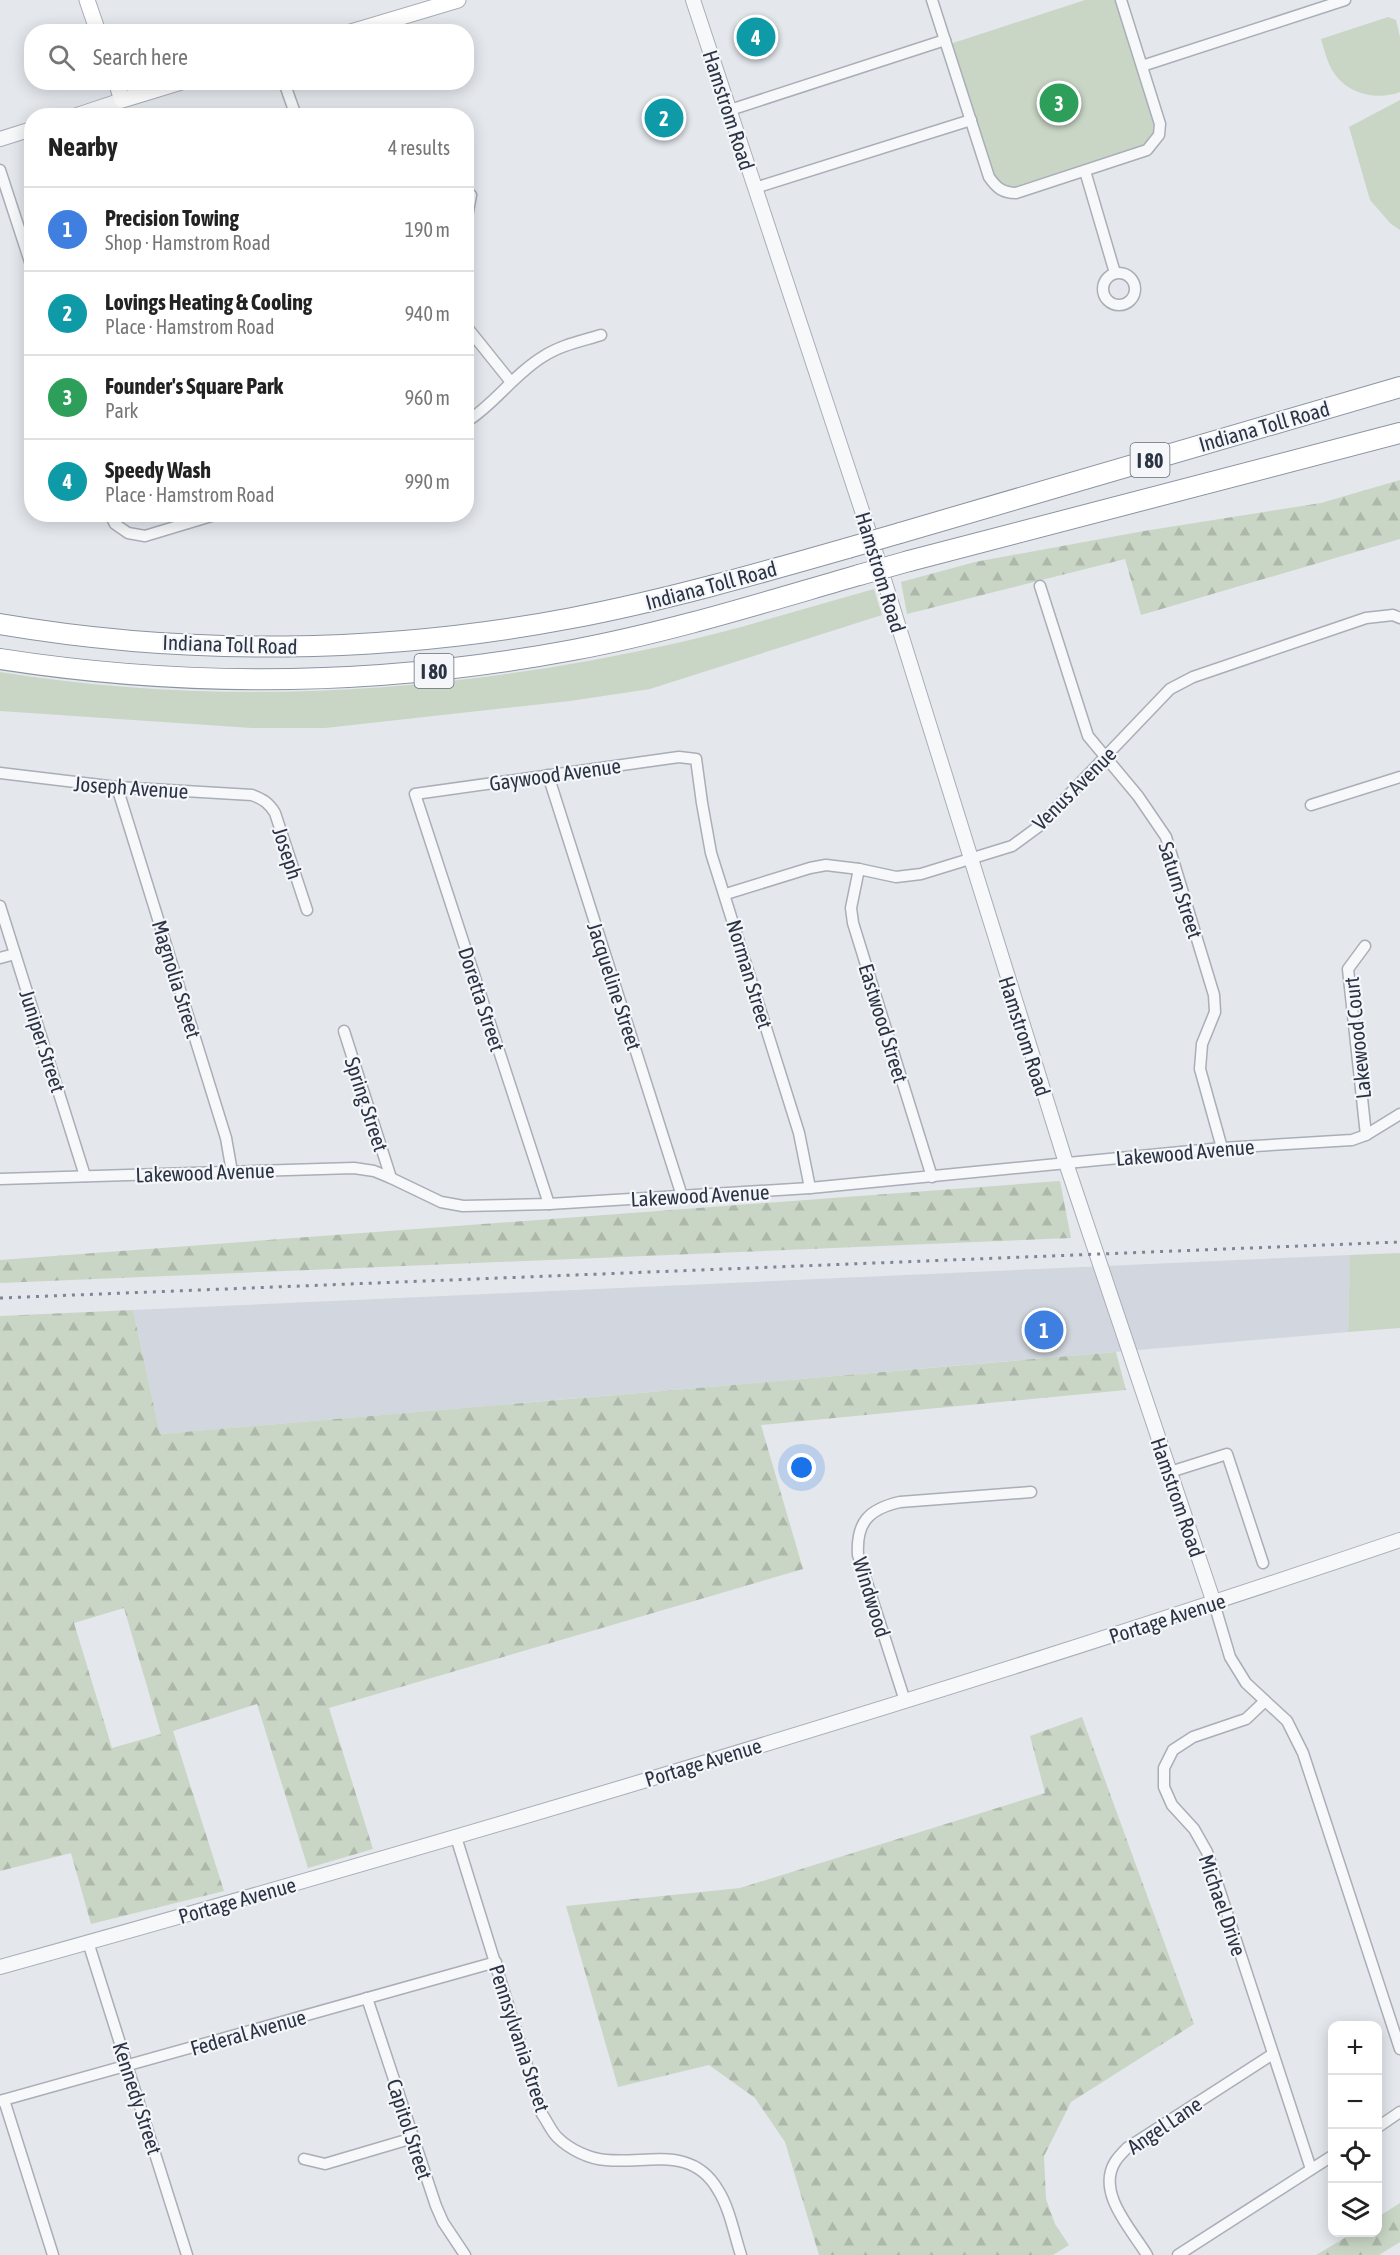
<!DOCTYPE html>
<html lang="en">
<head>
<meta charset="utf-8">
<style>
  :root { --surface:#fff; --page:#f6f6f6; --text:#222; --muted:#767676; --line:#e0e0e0; --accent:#db2777 }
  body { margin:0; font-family:"Asap Condensed",sans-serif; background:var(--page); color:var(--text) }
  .controls { position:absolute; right:18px; bottom:18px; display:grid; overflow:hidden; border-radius:12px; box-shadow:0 3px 15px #0003 }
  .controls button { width:54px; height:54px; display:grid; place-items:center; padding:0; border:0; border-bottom:2px solid var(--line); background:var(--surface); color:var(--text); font:30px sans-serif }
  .you { position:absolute; left:802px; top:1468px; width:21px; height:21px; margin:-15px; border:4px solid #fff; border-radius:50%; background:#1a73e8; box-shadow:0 0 0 9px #1a73e833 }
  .badge { display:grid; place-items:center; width:39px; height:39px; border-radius:50%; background:var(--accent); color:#fff; font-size:20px; font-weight:700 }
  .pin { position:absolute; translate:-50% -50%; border:3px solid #fff; box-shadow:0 2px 6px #0006 }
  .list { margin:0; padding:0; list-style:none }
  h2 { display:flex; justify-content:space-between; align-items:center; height:78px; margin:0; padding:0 24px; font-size:26px }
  h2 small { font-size:20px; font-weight:400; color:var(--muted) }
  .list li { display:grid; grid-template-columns:39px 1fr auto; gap:18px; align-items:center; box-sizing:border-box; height:84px; padding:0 24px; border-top:2px solid var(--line) }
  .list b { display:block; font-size:22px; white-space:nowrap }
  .list p { margin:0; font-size:20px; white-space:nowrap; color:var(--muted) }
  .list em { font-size:20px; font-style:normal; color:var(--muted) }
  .icon { flex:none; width:33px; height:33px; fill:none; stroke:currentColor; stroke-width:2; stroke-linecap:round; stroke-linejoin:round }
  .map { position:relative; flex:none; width:1400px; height:2255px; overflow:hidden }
  .search { position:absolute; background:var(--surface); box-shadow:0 3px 15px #0003; left:24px; top:24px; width:450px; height:66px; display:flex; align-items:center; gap:15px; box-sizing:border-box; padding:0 21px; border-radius:24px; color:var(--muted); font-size:22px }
  .panel { position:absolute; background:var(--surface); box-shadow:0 3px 15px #0003; left:24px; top:108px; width:450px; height:414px; border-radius:24px }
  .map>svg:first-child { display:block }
  .built { fill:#d2d6de }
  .green { fill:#c9d6c5 }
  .forest { fill:url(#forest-firs); fill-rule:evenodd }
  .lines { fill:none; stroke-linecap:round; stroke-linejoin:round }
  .minor-casing { stroke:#a9aeb7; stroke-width:13 }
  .tertiary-casing { stroke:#a9aeb7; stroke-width:16 }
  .secondary-casing { stroke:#a9aeb7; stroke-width:17 }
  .motorway-casing { stroke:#8b94a3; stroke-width:22 }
  .minor { stroke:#f7f8fa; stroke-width:10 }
  .tertiary { stroke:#f7f8fa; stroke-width:14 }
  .secondary { stroke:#fff; stroke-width:15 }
  .motorway { stroke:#fff; stroke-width:20 }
  .rail { stroke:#7d8696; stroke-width:3; stroke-dasharray:3 6; stroke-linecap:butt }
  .motorway-bridge-casing { stroke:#8b94a3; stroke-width:22; stroke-linecap:butt }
  .motorway-bridge { stroke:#fff; stroke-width:20 }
  .labels { text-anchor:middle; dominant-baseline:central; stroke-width:4.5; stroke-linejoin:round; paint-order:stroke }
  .shield { fill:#f4f6f9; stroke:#676e7b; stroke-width:1.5 }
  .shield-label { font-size:20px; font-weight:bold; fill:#2b3445 }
  .street-label { font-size:21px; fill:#2b3445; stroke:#f4f6f9 }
</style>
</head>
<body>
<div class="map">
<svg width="1400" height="2255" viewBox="0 0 1400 2255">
  <defs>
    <pattern id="forest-firs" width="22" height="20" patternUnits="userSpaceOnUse" patternTransform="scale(1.5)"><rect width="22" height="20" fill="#c9d6c5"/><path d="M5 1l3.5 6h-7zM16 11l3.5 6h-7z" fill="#adb8ab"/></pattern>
  </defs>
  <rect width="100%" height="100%" fill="#e4e7ec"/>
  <path class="built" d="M1350 1255 1348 1332 160 1434 133 1310Z"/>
  <g class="green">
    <path d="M1085 0H1121L1160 124 1153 144 1016 193 997 188 947 45Z"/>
    <path d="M1388 17 1396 20 1400 37V92C1374 102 1342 92 1330 66 1326 58 1324 48 1321 39Z"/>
    <path d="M1400 100V230L1391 224 1370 200 1349 127Z"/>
    <path d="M874 589 882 615 650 689 570 701 325 728H252L0 711V672C222 708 449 693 668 645 737 630 805 608 874 589Z"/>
    <path d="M1400 1253V1328L1348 1332 1350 1255Z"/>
  </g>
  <g class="forest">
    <path d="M1400 480V539L1141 615 1125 559 907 614 901 582 975 562 1144 531 1321 503Z"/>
    <path d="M1060 1181 1071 1238 0 1283V1260Z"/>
    <path d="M133 1310 160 1434 1116 1352 1126 1390 761 1425 803 1569 329 1708 373 1849 308 1868 257 1704 173 1731 224 1891 91 1924 71 1853 0 1871V1316ZM124 1608 161 1734 112 1748 74 1623Z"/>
    <path d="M1082 1717 1194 2024 1071 2102 1044 2156 1046 2199 1055 2224 1069 2245 1053 2255H819L785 2142 755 2098 709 2065 618 2087 566 1906 740 1888 1045 1793 1030 1736Z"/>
    <path d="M1400 2203V2242L1379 2255H1316L1353 2233 1378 2232V2217Z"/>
  </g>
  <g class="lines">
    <g class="minor-casing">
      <g id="minor">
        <path d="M932 0 989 177C996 187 1002 193 1016 193L1147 150 1159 135 1160 124 1121 0"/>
        <path d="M1142 66 1345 0"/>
        <path d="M284 82 296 116"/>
        <path d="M730 110 945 40"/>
        <path d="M0 170 32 268"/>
        <path d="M1085 171 1115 273"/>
        <path d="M755 188 971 120"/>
        <path d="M466 222 471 195"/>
        <circle cx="1119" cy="289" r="16"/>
        <path d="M466 326 511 382"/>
        <path d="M466 422C495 404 514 374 544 356 561 345 582 341 601 335"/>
        <path d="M110 514 115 524 128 533 145 536 218 514"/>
        <path d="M1040 586 1088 736 1138 796 1166 837 1214 995 1215 1012 1202 1044 1200 1069 1222 1148"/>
        <path d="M0 773 117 787 252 795C263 799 269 803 275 813L307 910"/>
        <path d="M548 775 682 1196"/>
        <path d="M117 787 226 1138 232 1172"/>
        <path d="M1311 805 1400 777"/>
        <path d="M859 869 851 908 853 923 932 1177"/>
        <path d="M726 894 810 868 826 865 859 869 896 877 921 874 1012 846 1038 827 1170 689 1193 677 1366 618 1393 615 1400 618"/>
        <path d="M0 906 85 1176"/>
        <path d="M1365 946 1348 969 1366 1135"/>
        <path d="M0 958 15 954"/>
        <path d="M344 1031 391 1178"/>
        <path d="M0 1179 354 1168 374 1171 391 1178 441 1202 463 1206 549 1204 810 1188 1222 1148 1352 1140 1366 1135 1400 1114"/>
        <path d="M549 1204 415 794 679 757 696 759 702 803 711 853 799 1133 810 1188"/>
        <path d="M1170 1472 1227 1454 1263 1563"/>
        <path d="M1214 1603 1230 1657 1246 1683 1287 1721 1303 1753 1400 2049"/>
        <path d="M905 1701 858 1555C856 1522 869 1509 900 1502L1031 1492"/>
        <path d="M1265 1701 1246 1719 1193 1737 1173 1750 1164 1768V1787L1172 1805 1194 1829 1207 1852 1311 2169"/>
        <path d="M456 1837 542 2114C547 2121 551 2131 557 2137 569 2149 589 2159 606 2160 648 2164 692 2145 718 2190 730 2209 734 2234 741 2255"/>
        <path d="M88 1942 187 2255"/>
        <path d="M367 1998 436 2206 443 2222 465 2255"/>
        <path d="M4 2100 53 2255"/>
        <path d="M0 2101 496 1962"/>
        <path d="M1378 2127 1400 2112"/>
        <path d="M304 2159 325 2164 413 2138"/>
        <path d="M1147 2255C1132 2230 1096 2193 1115 2162 1118 2157 1123 2152 1127 2148L1273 2054"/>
        <path d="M1178 2255 1332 2156"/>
      </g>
    </g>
    <g class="tertiary-casing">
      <g id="tertiary">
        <path d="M693 0 871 538 1066 1163 1214 1603"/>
        <path d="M74 116 122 100"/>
        <path d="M0 139 32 129"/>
        <path d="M0 1967C470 1836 938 1697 1400 1540"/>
      </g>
    </g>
    <g class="secondary-casing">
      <g id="secondary">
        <path d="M87 0 98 32"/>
        <path d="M351 32 458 0"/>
        <path d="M116 82 122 100 181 82"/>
      </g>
    </g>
    <g class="motorway-casing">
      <g id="motorway">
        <path d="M900 533 1400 387"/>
        <path d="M909 561 1400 433"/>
        <path d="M0 624C188 656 384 654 572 618 666 600 757 574 848 548"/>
        <path d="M0 659C193 689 381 686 573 650 670 632 765 602 859 575"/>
      </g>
    </g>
    <use href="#minor" class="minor"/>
    <use href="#tertiary" class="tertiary"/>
    <use href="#secondary" class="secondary"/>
    <use href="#motorway" class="motorway"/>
    <path class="rail" d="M0 1298 1400 1242"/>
    <g class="motorway-bridge-casing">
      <g id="motorway-bridge">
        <path d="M848 548 900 533"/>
        <path d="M859 575 909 561"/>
      </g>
    </g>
    <use href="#motorway-bridge" class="motorway-bridge"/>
  </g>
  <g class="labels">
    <g class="shield">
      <rect x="1130.5" y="443" width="39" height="34" rx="4.5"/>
      <rect x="414.5" y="654" width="39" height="34" rx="4.5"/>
    </g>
    <g class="shield-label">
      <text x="1150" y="460">I 80</text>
      <text x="434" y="671">I 80</text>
    </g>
    <g class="street-label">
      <text transform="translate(729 110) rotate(72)">Hamstrom Road</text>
      <text transform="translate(1264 426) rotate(-16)">Indiana Toll Road</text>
      <text transform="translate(881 572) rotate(73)">Hamstrom Road</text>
      <text transform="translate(711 585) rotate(-15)">Indiana Toll Road</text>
      <text transform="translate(230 644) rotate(2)">Indiana Toll Road</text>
      <text transform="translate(555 774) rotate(-8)">Gaywood Avenue</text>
      <text transform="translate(131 787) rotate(4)">Joseph Avenue</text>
      <text transform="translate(1074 788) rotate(-45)">Venus Avenue</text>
      <text transform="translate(288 853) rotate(72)">Joseph</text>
      <text transform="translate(1181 890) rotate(72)">Saturn Street</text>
      <text transform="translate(750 974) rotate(73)">Norman Street</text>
      <text transform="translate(177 979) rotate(73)">Magnolia Street</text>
      <text transform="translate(615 986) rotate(72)">Jacqueline Street</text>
      <text transform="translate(482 999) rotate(72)">Doretta Street</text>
      <text transform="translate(884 1023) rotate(73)">Eastwood Street</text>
      <text transform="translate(1025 1036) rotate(72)">Hamstrom Road</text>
      <text transform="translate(1357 1038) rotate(-96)">Lakewood Court</text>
      <text transform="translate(43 1041) rotate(72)">Juniper Street</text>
      <text transform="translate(367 1104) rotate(72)">Spring Street</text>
      <text transform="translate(1185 1152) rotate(-5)">Lakewood Avenue</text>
      <text transform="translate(205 1172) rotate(-2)">Lakewood Avenue</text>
      <text transform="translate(700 1195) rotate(-3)">Lakewood Avenue</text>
      <text transform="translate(1178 1497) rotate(71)">Hamstrom Road</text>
      <text transform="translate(872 1597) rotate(73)">Windwood</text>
      <text transform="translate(1167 1618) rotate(-18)">Portage Avenue</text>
      <text transform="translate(703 1762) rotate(-17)">Portage Avenue</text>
      <text transform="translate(237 1900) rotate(-16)">Portage Avenue</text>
      <text transform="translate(1223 1905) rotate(71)">Michael Drive</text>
      <text transform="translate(248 2032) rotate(-16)">Federal Avenue</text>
      <text transform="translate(520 2038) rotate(72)">Pennsylvania Street</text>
      <text transform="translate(138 2098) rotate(72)">Kennedy Street</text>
      <text transform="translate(1164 2125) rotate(-34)">Angel Lane</text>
      <text transform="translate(410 2129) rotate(72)">Capitol Street</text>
    </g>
  </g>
</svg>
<div class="controls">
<button>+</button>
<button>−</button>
<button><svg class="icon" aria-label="locate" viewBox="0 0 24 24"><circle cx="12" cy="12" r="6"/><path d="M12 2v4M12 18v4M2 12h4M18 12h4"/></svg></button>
<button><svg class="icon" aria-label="layers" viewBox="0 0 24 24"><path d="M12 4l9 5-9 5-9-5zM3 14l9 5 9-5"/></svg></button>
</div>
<div class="you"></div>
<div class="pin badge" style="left:1044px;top:1330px;background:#3f7fe0">1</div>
<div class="pin badge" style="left:664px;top:118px;background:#0f9aa8">2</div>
<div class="pin badge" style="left:1059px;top:103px;background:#2e9e5b">3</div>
<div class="pin badge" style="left:756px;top:37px;background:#0f9aa8">4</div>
<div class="search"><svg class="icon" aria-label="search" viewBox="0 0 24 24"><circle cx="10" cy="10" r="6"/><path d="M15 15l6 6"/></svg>Search here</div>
<section class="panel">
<h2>Nearby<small>4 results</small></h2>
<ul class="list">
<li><span class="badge" style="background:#3f7fe0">1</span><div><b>Precision Towing</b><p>Shop · Hamstrom Road</p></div><em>190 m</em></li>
<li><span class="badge" style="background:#0f9aa8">2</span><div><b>Lovings Heating &amp; Cooling</b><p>Place · Hamstrom Road</p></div><em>940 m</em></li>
<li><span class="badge" style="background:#2e9e5b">3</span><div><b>Founder's Square Park</b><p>Park</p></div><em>960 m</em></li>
<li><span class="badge" style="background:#0f9aa8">4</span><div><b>Speedy Wash</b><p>Place · Hamstrom Road</p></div><em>990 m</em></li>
</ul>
</section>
</div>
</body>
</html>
